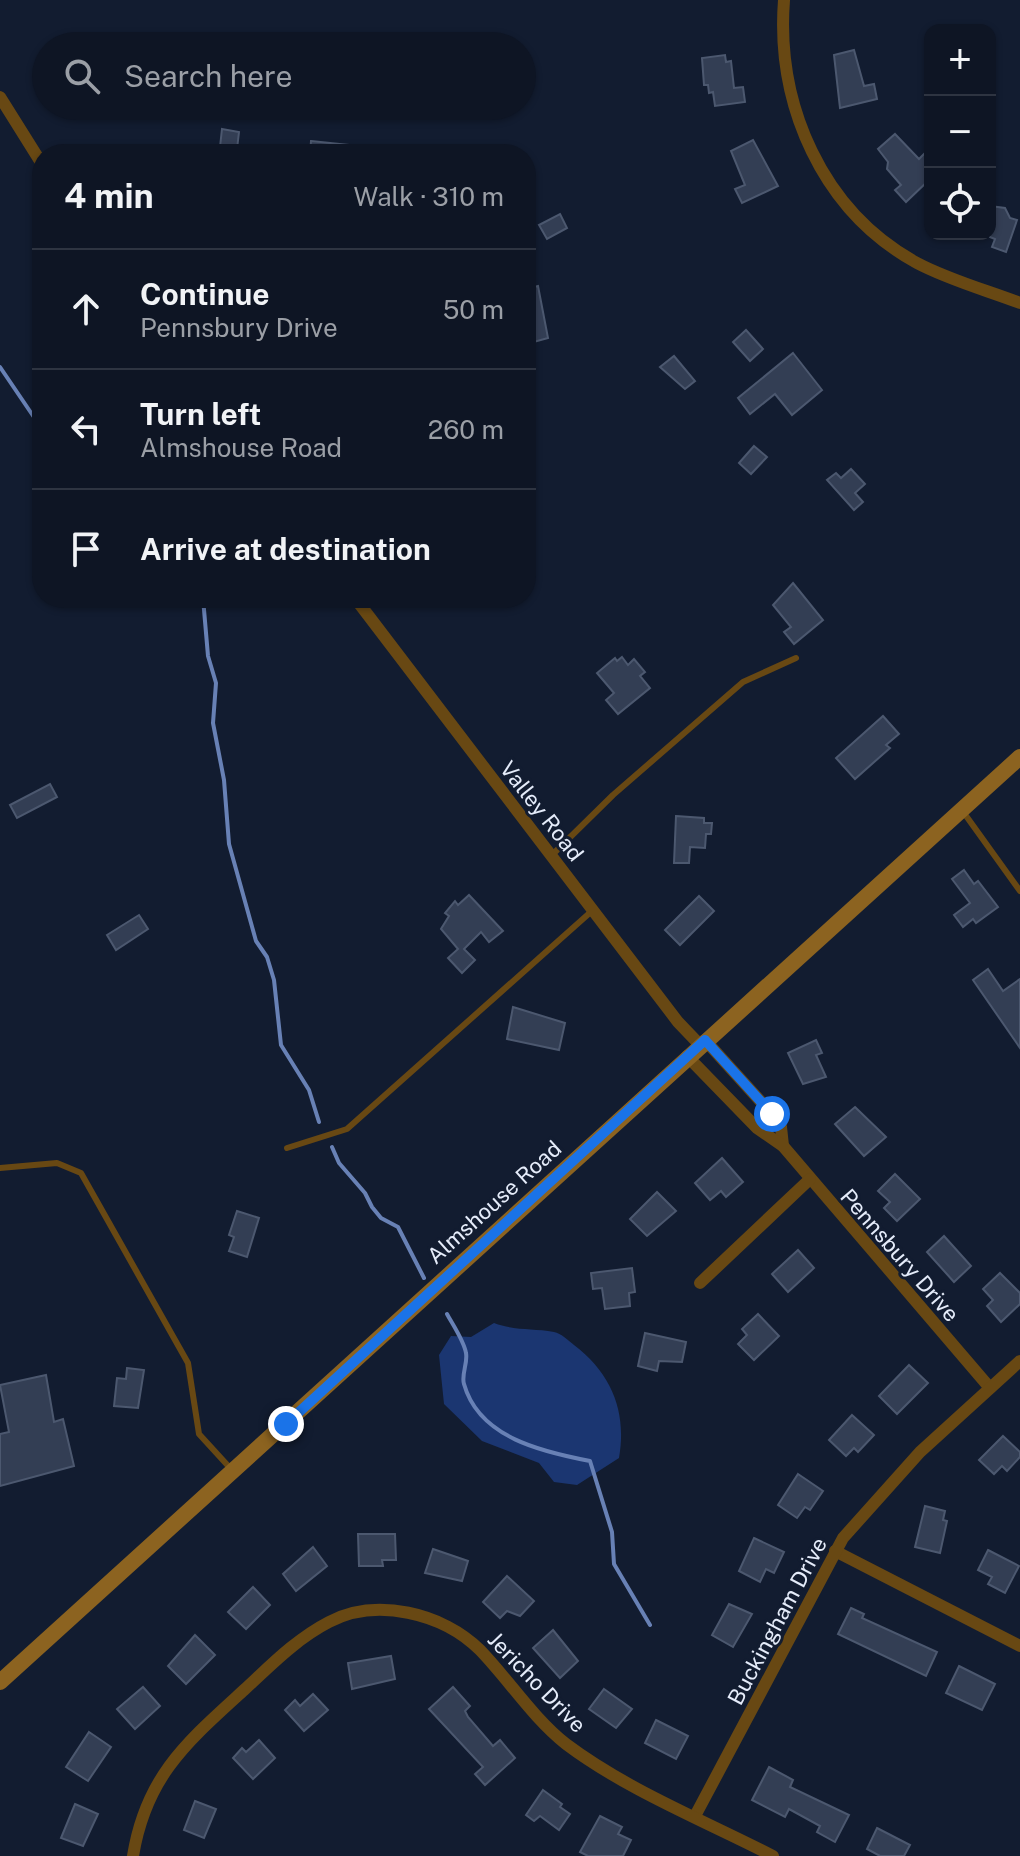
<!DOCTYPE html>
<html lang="en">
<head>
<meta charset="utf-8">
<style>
  :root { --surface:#0e1524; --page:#1c2231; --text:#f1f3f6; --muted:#9b9fa6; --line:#2e3441 }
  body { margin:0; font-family:"Public Sans",sans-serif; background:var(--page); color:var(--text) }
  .controls { position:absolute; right:24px; top:24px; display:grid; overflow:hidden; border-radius:16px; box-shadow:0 2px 6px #0004 }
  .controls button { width:72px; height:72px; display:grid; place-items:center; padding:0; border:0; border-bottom:2px solid var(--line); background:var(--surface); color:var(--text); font:40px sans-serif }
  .stop { position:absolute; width:24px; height:24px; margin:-18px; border:6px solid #1a73e8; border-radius:50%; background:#fff }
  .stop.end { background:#1a73e8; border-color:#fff; box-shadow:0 2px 8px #0008 }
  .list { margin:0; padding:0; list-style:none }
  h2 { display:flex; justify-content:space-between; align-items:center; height:104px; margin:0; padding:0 32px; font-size:34px }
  h2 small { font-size:26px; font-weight:400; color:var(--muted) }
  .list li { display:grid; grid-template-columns:52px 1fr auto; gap:24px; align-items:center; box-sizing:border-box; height:120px; padding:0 32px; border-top:2px solid var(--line) }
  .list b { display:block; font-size:30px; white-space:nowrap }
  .list p { margin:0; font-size:26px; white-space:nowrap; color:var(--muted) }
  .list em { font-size:26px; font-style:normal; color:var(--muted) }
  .icon { flex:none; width:44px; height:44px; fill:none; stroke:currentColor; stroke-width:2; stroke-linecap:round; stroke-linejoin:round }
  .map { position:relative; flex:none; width:1020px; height:1856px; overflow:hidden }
  .search { position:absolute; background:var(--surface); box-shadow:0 2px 6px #0004; left:32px; top:32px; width:504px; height:88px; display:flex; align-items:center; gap:20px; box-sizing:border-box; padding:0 28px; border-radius:44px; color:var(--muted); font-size:30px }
  .panel { position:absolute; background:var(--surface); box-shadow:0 2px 6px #0004; left:32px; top:144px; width:504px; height:464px; border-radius:32px }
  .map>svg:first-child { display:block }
  .green { fill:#1b3671 }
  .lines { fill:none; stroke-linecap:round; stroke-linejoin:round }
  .stream { stroke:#6881b5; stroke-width:4 }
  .building { fill:#333e54; stroke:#4c586f; stroke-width:2 }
  .lane { stroke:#684813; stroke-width:6 }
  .street { stroke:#684813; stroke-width:12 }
  .secondary { stroke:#8c6320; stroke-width:16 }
  .route { stroke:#1a73e8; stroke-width:10 }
  .labels { text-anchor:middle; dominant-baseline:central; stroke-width:6; stroke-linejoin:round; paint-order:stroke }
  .street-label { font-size:22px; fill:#e5ecfa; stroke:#121c30 }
</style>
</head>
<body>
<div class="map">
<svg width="1020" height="1856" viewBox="0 0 1020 1856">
  <rect width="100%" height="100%" fill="#121c30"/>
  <path class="green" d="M494 1323C515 1331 533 1328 554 1332 561 1333 569 1341 574 1345 612 1374 627 1412 619 1458L577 1485 554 1482 539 1463 482 1441 444 1404 439 1355 451 1336 471 1337Z"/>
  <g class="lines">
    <g class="stream">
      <path d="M0 367 42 429"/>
      <path d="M203 598 208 656 216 683 213 723 224 780 229 844 256 941 267 957 274 980 281 1045 309 1090 319 1122"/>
      <path d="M332 1147 339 1163 365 1193 372 1207 381 1218 398 1227 424 1278"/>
      <path d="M447 1314C453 1325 464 1341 466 1353 468 1363 461 1375 464 1384 479 1438 543 1452 590 1461L612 1532 614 1564 650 1625"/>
    </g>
  </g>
  <g class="building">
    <path d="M854 50 864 86 874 84 877 99 840 108 834 55Z"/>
    <path d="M725 55 726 62 731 61 734 88 743 87 745 102 715 106 713 92 709 93 708 85H704L702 58Z"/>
    <path d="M222 129 239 132 237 149 220 147Z"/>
    <path d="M895 134 919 159 930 148V179L906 202 895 190 901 185 887 169 888 162 878 149Z"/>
    <path d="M753 140 778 186 742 203 735 189 745 185 731 151Z"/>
    <path d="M311 141 358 146V154H310Z"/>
    <path d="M990 206 1005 208 1010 218 1017 220 1006 252 992 247 995 239 990 237Z"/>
    <path d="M560 214 567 228 547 239 539 225Z"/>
    <path d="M538 286 548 338 530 343 526 289Z"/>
    <path d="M746 330 763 349 750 361 733 342Z"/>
    <path d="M793 353 822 390 792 415 775 394 750 414 738 398Z"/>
    <path d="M674 356 695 381 685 389 660 367Z"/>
    <path d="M754 446 767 457 751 474 739 463Z"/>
    <path d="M851 469 865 484 855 493 863 502 854 510 827 480 836 473 841 478Z"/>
    <path d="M793 583 823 620 794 644 784 632 791 627 773 605Z"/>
    <path d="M622 657 628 665 634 659 645 672 640 676 650 688 618 714 606 700 614 693 597 673 615 658 617 661Z"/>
    <path d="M883 716 899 734 886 745 890 748 855 779 836 758Z"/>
    <path d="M50 784 57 797 17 818 10 805Z"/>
    <path d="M676 816 704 818V823H712L711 834H706L705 848 690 847 689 863H674Z"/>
    <path d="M964 870 974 884 978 881 998 907 976 923 973 919 963 927 954 915 970 903 952 879Z"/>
    <path d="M469 895 503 931 489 942 481 932 464 949 475 960 462 973 448 958 458 949 441 929 449 916 445 913 455 901 458 905Z"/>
    <path d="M699 896 714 911 680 945 665 930Z"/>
    <path d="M139 915 148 929 116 950 107 935Z"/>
    <path d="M988 969 1003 991 1020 979V1048L973 980Z"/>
    <path d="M513 1007 565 1023 559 1050 507 1039Z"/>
    <path d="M816 1040 822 1053 816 1055 826 1077 803 1084 788 1053Z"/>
    <path d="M855 1107 886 1137 864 1156 835 1124Z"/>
    <path d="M722 1158 743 1182 726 1197 721 1191 710 1200 695 1183Z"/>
    <path d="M895 1174 920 1199 897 1221 884 1208 890 1202 878 1191Z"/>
    <path d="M657 1192 676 1211 647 1236 630 1219Z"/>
    <path d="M237 1211 259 1218 247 1257 229 1251 234 1237 229 1235Z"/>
    <path d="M944 1236 971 1266 954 1282 927 1252Z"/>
    <path d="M798 1250 814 1268 788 1292 772 1274Z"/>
    <path d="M632 1268 635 1292 629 1293 630 1306 605 1309 602 1288 593 1289 591 1273Z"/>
    <path d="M1000 1273 1020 1293V1304L1001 1322 987 1306 993 1300 983 1289Z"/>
    <path d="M758 1314 779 1336 754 1360 738 1344 747 1335 742 1329Z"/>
    <path d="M645 1333 686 1342 682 1362 659 1361 657 1371 638 1366Z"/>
    <path d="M909 1365 928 1383 897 1414 879 1396Z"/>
    <path d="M127 1368 144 1370 138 1408 114 1406 117 1378 126 1379Z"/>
    <path d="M46 1375 54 1422 63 1419 74 1466 0 1486V1434L9 1432 0 1385Z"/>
    <path d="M852 1415 874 1435 858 1452 854 1448 846 1456 829 1440Z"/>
    <path d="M1003 1436 1020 1452V1457L1007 1471 1002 1466 994 1474 979 1460Z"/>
    <path d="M798 1474 823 1491 810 1510 805 1507 797 1518 778 1505Z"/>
    <path d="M925 1506 945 1511 943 1520 947 1521 940 1553 915 1547Z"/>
    <path d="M358 1534H395L396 1560H382L383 1566H359Z"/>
    <path d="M754 1538 784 1552 774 1573 766 1569 760 1582 739 1571Z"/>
    <path d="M313 1547 327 1566 296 1591 283 1574Z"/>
    <path d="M433 1549 468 1561 462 1581 425 1573Z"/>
    <path d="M988 1550 1019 1566 1005 1593 988 1584 992 1577 978 1570Z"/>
    <path d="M507 1576 534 1601 520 1616 507 1611 500 1618 483 1602Z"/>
    <path d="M253 1587 270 1605 246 1629 228 1612Z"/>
    <path d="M729 1604 752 1614 733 1647 712 1635Z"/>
    <path d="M851 1608 864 1614 862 1618 937 1652 926 1676 838 1634Z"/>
    <path d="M553 1630 578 1661 560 1678 533 1648Z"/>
    <path d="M195 1635 215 1655 186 1684 168 1666Z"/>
    <path d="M391 1656 395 1679 352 1689 348 1663Z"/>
    <path d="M959 1666 995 1684 982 1710 946 1693Z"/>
    <path d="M143 1687 160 1706 135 1729 117 1709Z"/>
    <path d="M453 1687 470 1706 465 1711 468 1717 493 1746 500 1740 515 1758 485 1785 475 1774 483 1767 429 1709Z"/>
    <path d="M604 1689 632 1709 616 1728 589 1709Z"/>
    <path d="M313 1694 328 1710 304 1731 285 1710 295 1700 300 1706Z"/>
    <path d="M656 1720 688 1736 676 1759 645 1743Z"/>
    <path d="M89 1732 111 1747 88 1781 66 1767Z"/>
    <path d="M259 1740 275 1758 253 1779 233 1758 242 1748 246 1752Z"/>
    <path d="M769 1767 793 1780 790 1787 849 1815 835 1842 817 1832 820 1826 789 1809 785 1817 752 1800Z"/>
    <path d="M543 1790 562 1804 560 1807 570 1814 559 1830 540 1816 534 1821 526 1815Z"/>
    <path d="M195 1801 216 1809 204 1838 184 1830Z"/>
    <path d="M75 1804 98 1814 83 1846 61 1838Z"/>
    <path d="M600 1816 622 1827 618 1834 631 1840 623 1856H588L580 1852Z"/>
    <path d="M877 1828 910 1845 904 1856H880L867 1849Z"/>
  </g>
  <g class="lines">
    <g class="lane">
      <path d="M964 813 1020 891"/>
      <path d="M551 856 613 795 743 682 796 658"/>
      <path d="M287 1148 347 1129 593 910"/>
      <path d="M0 1168 57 1163 81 1173 188 1363 199 1434 231 1469"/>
    </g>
    <g class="street">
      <path d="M784 0C776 105 822 211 917 263 949 280 986 290 1020 303"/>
      <path d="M0 97 42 164"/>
      <path d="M355 598 678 1022 700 1045"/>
      <path d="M705 1040 772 1114 781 1127 783 1146"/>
      <path d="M687 1056 757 1128 783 1146 990 1388"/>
      <path d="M700 1283 810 1179"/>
      <path d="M835 1551 1020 1646"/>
      <path d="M695 1816 843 1538 920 1452 1020 1361"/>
      <path d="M133 1856C146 1776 187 1742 244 1690 270 1666 296 1639 329 1622 376 1597 443 1613 480 1650 509 1680 533 1718 566 1744 627 1790 705 1821 773 1856"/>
    </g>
    <path class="secondary" d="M0 1682 1020 757"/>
  </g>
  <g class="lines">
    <path class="route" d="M286 1424 705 1040 772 1114"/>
  </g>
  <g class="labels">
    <g class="street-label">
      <text transform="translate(542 811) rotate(52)">Valley Road</text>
      <text transform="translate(494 1202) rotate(-42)">Almshouse Road</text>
      <text transform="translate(900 1255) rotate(49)">Pennsbury Drive</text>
      <text transform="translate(777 1621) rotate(-62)">Buckingham Drive</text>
      <text transform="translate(537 1682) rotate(46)">Jericho Drive</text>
    </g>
  </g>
</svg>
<div class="controls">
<button>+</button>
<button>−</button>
<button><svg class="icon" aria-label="locate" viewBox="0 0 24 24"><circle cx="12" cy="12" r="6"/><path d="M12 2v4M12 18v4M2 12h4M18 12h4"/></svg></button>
</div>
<div class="stop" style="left:772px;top:1114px"></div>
<div class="stop end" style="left:286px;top:1424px"></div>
<div class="search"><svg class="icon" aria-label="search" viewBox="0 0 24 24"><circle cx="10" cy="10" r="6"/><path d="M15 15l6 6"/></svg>Search here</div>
<section class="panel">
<h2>4 min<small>Walk · 310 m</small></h2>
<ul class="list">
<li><svg class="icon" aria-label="ahead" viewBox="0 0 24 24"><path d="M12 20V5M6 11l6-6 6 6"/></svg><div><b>Continue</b><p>Pennsbury Drive</p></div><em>50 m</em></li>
<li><svg class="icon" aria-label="left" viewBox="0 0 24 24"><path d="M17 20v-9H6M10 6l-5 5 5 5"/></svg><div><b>Turn left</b><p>Almshouse Road</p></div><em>260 m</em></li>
<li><svg class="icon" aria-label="arrive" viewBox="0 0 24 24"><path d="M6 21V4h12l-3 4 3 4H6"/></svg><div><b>Arrive at destination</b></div></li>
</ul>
</section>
</div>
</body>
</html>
